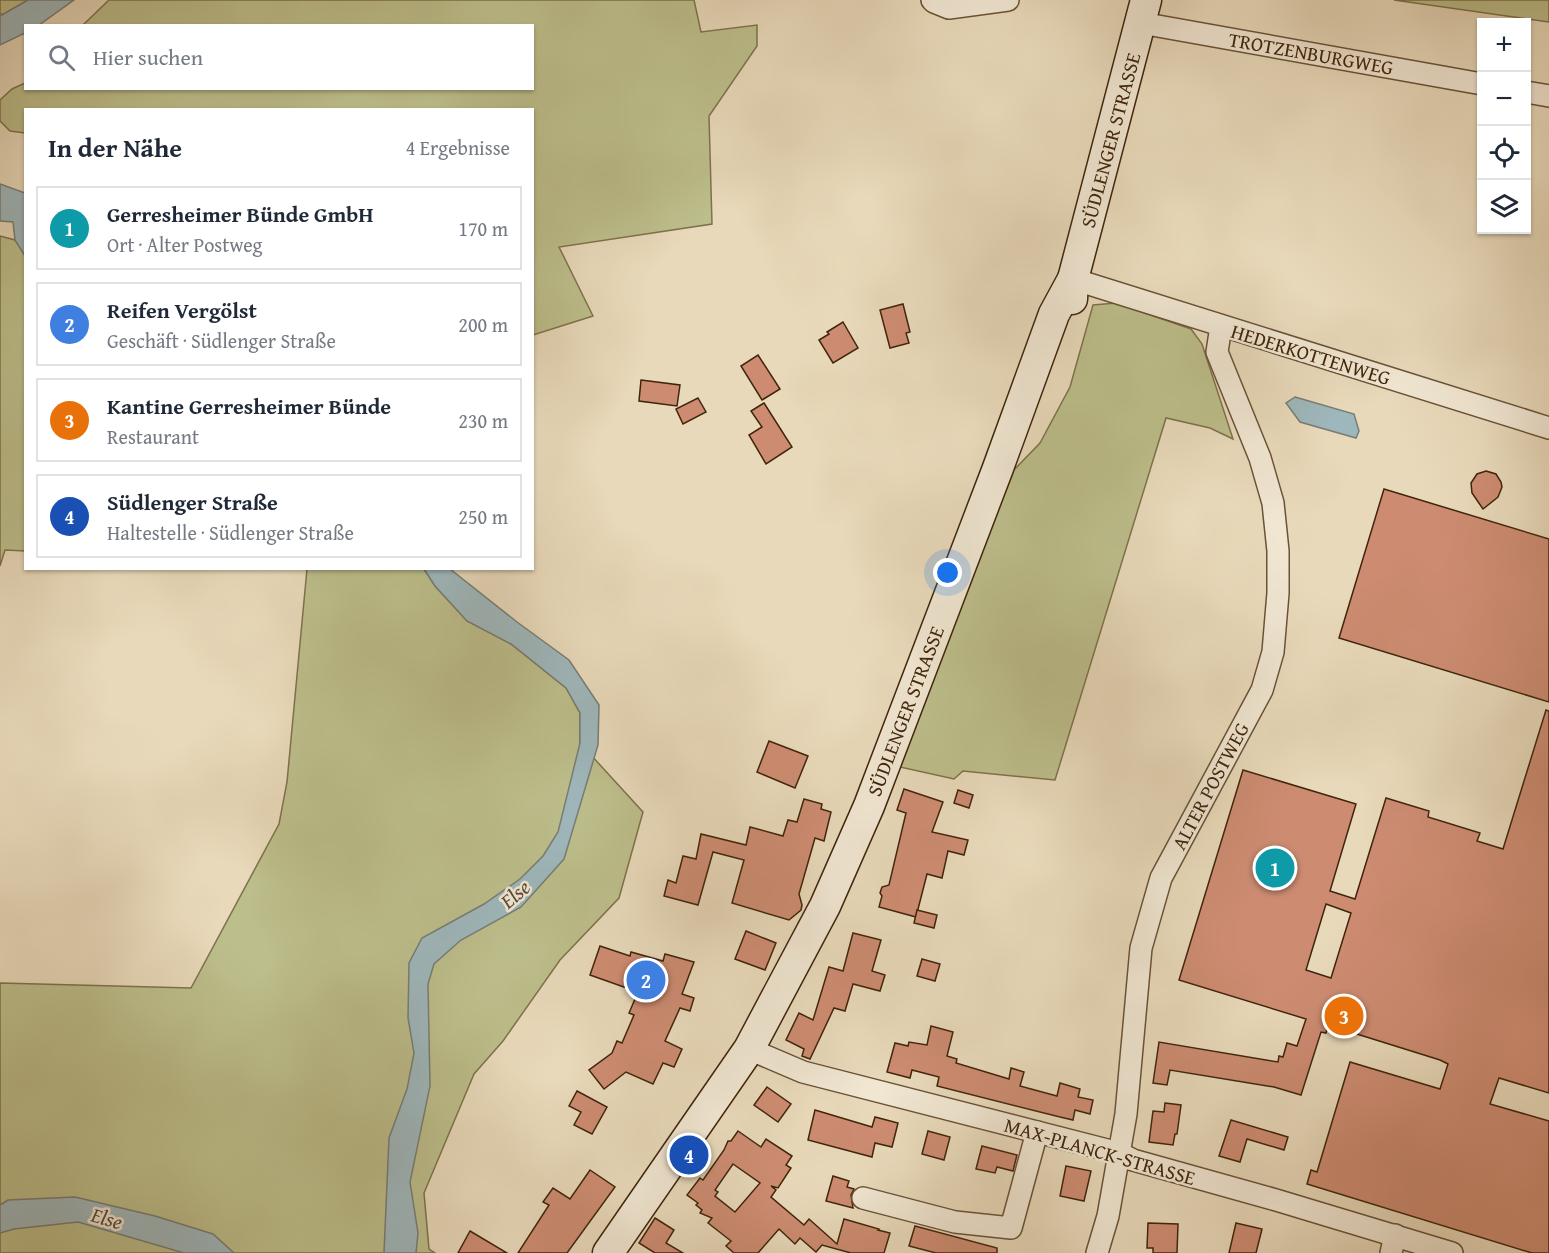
<!DOCTYPE html>
<html lang="de">
<head>
<meta charset="utf-8">
<style>
  :root { --surface:#fff; --page:#f6f6f7; --text:#1f2937; --muted:#747a83; --line:#e0e1e3; --accent:#8f2418 }
  body { margin:0; font-family:"Gentium Book Plus",serif; background:var(--page); color:var(--text) }
  .controls { position:absolute; right:18px; top:18px; display:grid; overflow:hidden; border-radius:0px; box-shadow:0 2px 4px #0004 }
  .controls button { width:54px; height:54px; display:grid; place-items:center; padding:0; border:0; border-bottom:2px solid var(--line); background:var(--surface); color:var(--text); font:30px sans-serif }
  .you { position:absolute; left:948px; top:573px; width:21px; height:21px; margin:-15px; border:4px solid #fff; border-radius:50%; background:#1a73e8; box-shadow:0 0 0 9px #1a73e833 }
  .badge { display:grid; place-items:center; width:39px; height:39px; border-radius:50%; background:var(--accent); color:#fff; font-size:20px; font-weight:700 }
  .pin { position:absolute; translate:-50% -50%; border:3px solid #fff; box-shadow:0 2px 6px #0006 }
  .list { margin:0; padding:0; list-style:none }
  h2 { display:flex; justify-content:space-between; align-items:center; height:78px; margin:0; padding:0 24px; font-size:26px }
  h2 small { font-size:20px; font-weight:400; color:var(--muted) }
  .list li { display:grid; grid-template-columns:39px 1fr auto; gap:18px; align-items:center; box-sizing:border-box; height:84px; margin:0 12px 12px; padding:0 12px; border:2px solid var(--line); border-radius:0px }
  .list b { display:block; font-size:22px; white-space:nowrap }
  .list p { margin:0; font-size:20px; white-space:nowrap; color:var(--muted) }
  .list em { font-size:20px; font-style:normal; color:var(--muted) }
  .icon { flex:none; width:33px; height:33px; fill:none; stroke:currentColor; stroke-width:2; stroke-linecap:round; stroke-linejoin:round }
  .map { position:relative; flex:none; width:1549px; height:1253px; overflow:hidden }
  .search { position:absolute; background:var(--surface); box-shadow:0 2px 4px #0004; left:24px; top:24px; width:510px; height:66px; display:flex; align-items:center; gap:15px; box-sizing:border-box; padding:0 21px; border-radius:0px; color:var(--muted); font-size:22px }
  .panel { position:absolute; background:var(--surface); box-shadow:0 2px 4px #0004; left:24px; top:108px; width:510px; height:462px; border-radius:0px }
  .map>svg:first-child { display:block }
  .green { fill:#bcbe8b; stroke:#7e724b; stroke-width:1.5 }
  .water { fill:#9eb7bc; stroke:#787d75; stroke-width:1.5 }
  .building { fill:#cd8c72; stroke:#40250b; stroke-width:1.5; fill-rule:evenodd }
  .lines { fill:none; stroke-linecap:round; stroke-linejoin:round }
  .street-casing { stroke:#6a5237; stroke-width:24 }
  .secondary-casing { stroke:#40250b; stroke-width:33 }
  .street { stroke:#f0e6d2; stroke-width:21 }
  .secondary { stroke:#f0e6d2; stroke-width:30 }
  .labels { text-anchor:middle; dominant-baseline:central; stroke-width:5; stroke-linejoin:round; paint-order:stroke }
  .street-label { font-size:20px; fill:#40250b; stroke:#f0e6d2 }
  .water-label { font-size:21px; font-style:italic; fill:#584a37; stroke:#f0e6d2 }
</style>
</head>
<body>
<div class="map">
<svg width="1549" height="1253" viewBox="0 0 1549 1253">
  <rect width="100%" height="100%" fill="#e8d9ba"/>
  <filter id="stains"><feTurbulence type="fractalNoise" baseFrequency=".00333" numOctaves="4"/><feColorMatrix values="0 0 0 0 .2 0 0 0 0 .09 0 0 0 0 .02 0 0 0 .5 -.17"/></filter>
  <radialGradient id="worn" r=".72"><stop offset=".6" stop-color="#630" stop-opacity="0"/><stop offset="1" stop-color="#630" stop-opacity=".3"/></radialGradient>
  <g class="green">
    <path d="M0 0H28L4 14H0Z"/>
    <path d="M109 0H694L701 32 757 25V46L709 116 712 224 559 247 593 316 533 335 532 110H26L25 133 10 131 0 121V100L12 89 25 83 26 88H532V26L83 25Z"/>
    <path d="M1394 0H1549V22Z"/>
    <path d="M0 236 15 240 26 256 25 551 5 550 0 566Z"/>
    <path d="M1116 303 1191 329 1202 344 1233 439 1210 428 1166 418 1055 780 963 771 954 779 900 767 1012 472 1040 443 1070 387 1093 305Z"/>
    <path d="M307 569H424L435 586 467 621 511 644 566 688 580 713V743L643 812 619 898 560 960 503 1041 474 1074 424 1193 429 1249 435 1253H0V983L191 988 279 824 287 782Z"/>
  </g>
  <g class="water">
    <path d="M28 0H74L39 25 26 26 25 33 0 45V16Z"/>
    <path d="M0 184 25 193V256L15 240 13 222 0 221Z"/>
    <path d="M1295 397 1354 414 1359 431 1356 438 1300 422 1286 403Z"/>
    <path d="M424 569H450L517 622 569 660 599 705 598 745 564 859 521 907 461 940 434 964 428 984 430 1086 410 1182 418 1233 416 1253H384L389 1138 407 1089 414 1053 408 1018 409 963 422 938 484 904 520 879 543 856 558 832 580 743V713L566 688 511 644 467 621 435 586Z"/>
    <path d="M75 1197 155 1216 213 1234 234 1253H184L78 1222 14 1229 0 1233V1205L8 1200Z"/>
  </g>
  <g class="building">
    <path d="M903 304 910 332 906 333 909 343 890 348 880 310Z"/>
    <path d="M843 322 858 348 833 363 819 340 829 334 827 332Z"/>
    <path d="M758 355 780 389 762 400 741 366Z"/>
    <path d="M641 380 680 385 677 406 639 401Z"/>
    <path d="M698 398 706 412 683 424 676 409Z"/>
    <path d="M764 403 792 447 766 464 749 435 762 427 751 411Z"/>
    <path d="M1486 471 1496 474 1501 482 1502 487 1498 497 1483 509 1472 493 1471 483 1477 474Z"/>
    <path d="M1384 489 1549 539V702L1339 638Z"/>
    <path d="M1546 710 1549 711V1093L1499 1078 1490 1104 1549 1121V1253H1532L1307 1184 1311 1170 1317 1172 1350 1062 1440 1089 1448 1064 1440 1060 1328 1025 1326 1033 1321 1032 1301 1095 1274 1087 1170 1070 1167 1085 1153 1083 1159 1042 1278 1062 1279 1056 1283 1057 1287 1043 1297 1046 1306 1019 1179 980 1243 770 1356 804 1330 891 1355 899 1386 798 1429 811 1428 817 1480 833 1477 841 1503 849ZM1326 904 1351 913 1331 978 1306 970Z"/>
    <path d="M769 741 808 756 795 788 757 772Z"/>
    <path d="M904 789 943 802 932 832 968 840 964 855 948 851 942 878 927 874 916 917 879 907 882 896 880 893 882 887 889 885 906 813 897 810Z"/>
    <path d="M958 790 973 795 969 808 954 803Z"/>
    <path d="M804 799 822 804 821 809 831 812 824 841 815 838 799 894 802 905 801 910 789 920 732 903 744 860 713 852 698 905 664 896 668 880 676 883 683 856 696 859 701 834 746 845 750 827 783 836 788 820 797 822Z"/>
    <path d="M917 910 937 915 934 928 914 923Z"/>
    <path d="M746 931 776 943 765 970 735 959Z"/>
    <path d="M853 933 881 940 872 971 885 975 880 991 853 984 845 1011 834 1008 810 1059 802 1056 804 1049 786 1040 799 1013 813 1020 829 967 843 971Z"/>
    <path d="M600 946 630 956 631 952 663 961 665 954 694 962 682 994 694 998 690 1011 680 1008 665 1041 682 1049 674 1067 663 1063 653 1084 626 1072 604 1089 589 1070 612 1053 617 1041 622 1043 634 1015 629 1013 638 992 590 975Z"/>
    <path d="M922 959 940 964 935 981 917 976Z"/>
    <path d="M931 1026 953 1032 947 1056 957 1059 956 1063 1009 1079 1011 1068 1024 1072 1020 1086 1057 1096 1060 1083 1080 1089 1078 1097 1093 1100 1090 1114 1075 1110 1073 1120 1060 1117 937 1086 939 1077 912 1070 910 1078 887 1072 895 1043 908 1046 909 1042 927 1045Z"/>
    <path d="M767 1087 791 1104 778 1122 754 1105Z"/>
    <path d="M577 1091 607 1107 592 1134 574 1125 581 1112 569 1106Z"/>
    <path d="M1165 1103 1181 1105 1177 1134H1175L1173 1145 1149 1142 1153 1111 1164 1112Z"/>
    <path d="M815 1110 872 1127 875 1117 898 1123 892 1147 875 1143 872 1157 808 1140Z"/>
    <path d="M1231 1120 1288 1137 1284 1150 1247 1139 1240 1162 1219 1156Z"/>
    <path d="M738 1131 761 1147 766 1139 792 1156 786 1165 791 1168 778 1188 771 1186 776 1190 771 1197 804 1225 809 1219 837 1244 844 1219 879 1229 878 1230 890 1233 884 1253H851L822 1245 816 1252 800 1238 795 1244 779 1229 758 1253H734L726 1246 731 1241 708 1223 712 1218 700 1213 702 1210 696 1205 698 1203 687 1195 700 1178 703 1180 724 1150 728 1141H731ZM733 1164 760 1183 735 1212 715 1196 718 1192 715 1190Z"/>
    <path d="M928 1131 950 1137 944 1160 922 1154Z"/>
    <path d="M982 1146 1017 1155 1013 1171 997 1167 995 1173 976 1169Z"/>
    <path d="M1066 1166 1091 1171 1084 1201 1060 1196Z"/>
    <path d="M590 1170 615 1187 567 1253H518L549 1205 543 1202 553 1188 570 1199Z"/>
    <path d="M833 1176 849 1181 847 1187 854 1189 851 1195 853 1208 826 1201Z"/>
    <path d="M655 1218 674 1230 666 1243 683 1253H655L639 1243Z"/>
    <path d="M1148 1223 1178 1224 1177 1253H1153V1248H1147Z"/>
    <path d="M1236 1223 1262 1229 1256 1253H1229Z"/>
    <path d="M915 1226 997 1248V1253H936L909 1246Z"/>
    <path d="M470 1231 507 1253H458Z"/>
  </g>
  <g class="lines">
    <g class="street-casing">
      <g id="street">
        <path d="M932 0 934 2 949 8 1008 0"/>
        <path d="M1141 23 1482 84"/>
        <path d="M1526 92 1549 96"/>
        <path d="M1073 279 1549 428"/>
        <path d="M749 1049 803 1072 1119 1153 1133 1160 1276 1200 1452 1253"/>
        <path d="M863 1198 955 1222 1011 1228 1037 1132"/>
        <path d="M1097 1253 1108 1216 1126 1114 1141 948 1161 878 1262 690 1273 652 1278 593V551L1273 503 1260 458 1217 352 1221 326"/>
        <path d="M1391 1253 1395 1235"/>
      </g>
    </g>
    <g class="secondary-casing">
      <g id="secondary">
        <path d="M1072 299 1073 279 1146 0"/>
        <path d="M608 1253 749 1049 825 906 869 806 998 468 1054 314 1073 279"/>
      </g>
    </g>
    <use href="#street" class="street"/>
    <use href="#secondary" class="secondary"/>
  </g>
  <g class="labels">
    <g class="street-label">
      <text transform="translate(1311 53) rotate(10)">TROTZENBURGWEG</text>
      <text transform="translate(1110 140) rotate(-75)">SÜDLENGER STRASSE</text>
      <text transform="translate(1311 354) rotate(17)">HEDERKOTTENWEG</text>
      <text transform="translate(905 711) rotate(-69)">SÜDLENGER STRASSE</text>
      <text transform="translate(1210 786) rotate(-62)">ALTER POSTWEG</text>
      <text transform="translate(1100 1151) rotate(16)">MAX-PLANCK-STRASSE</text>
    </g>
    <g class="water-label">
      <text transform="translate(515 894) rotate(-41)">Else</text>
      <text transform="translate(107 1218) rotate(16)">Else</text>
    </g>
  </g>
  <rect width="100%" height="100%" filter="url(#stains)"/>
  <rect width="100%" height="100%" fill="url(#worn)"/>
</svg>
<div class="controls">
<button>+</button>
<button>−</button>
<button><svg class="icon" aria-label="locate" viewBox="0 0 24 24"><circle cx="12" cy="12" r="6"/><path d="M12 2v4M12 18v4M2 12h4M18 12h4"/></svg></button>
<button><svg class="icon" aria-label="layers" viewBox="0 0 24 24"><path d="M12 4l9 5-9 5-9-5zM3 14l9 5 9-5"/></svg></button>
</div>
<div class="you"></div>
<div class="pin badge" style="left:1275px;top:868px;background:#0f9aa8">1</div>
<div class="pin badge" style="left:646px;top:980px;background:#3f7fe0">2</div>
<div class="pin badge" style="left:1344px;top:1016px;background:#e8710a">3</div>
<div class="pin badge" style="left:689px;top:1155px;background:#1a4fb4">4</div>
<div class="search"><svg class="icon" aria-label="search" viewBox="0 0 24 24"><circle cx="10" cy="10" r="6"/><path d="M15 15l6 6"/></svg>Hier suchen</div>
<section class="panel">
<h2>In der Nähe<small>4 Ergebnisse</small></h2>
<ul class="list">
<li><span class="badge" style="background:#0f9aa8">1</span><div><b>Gerresheimer Bünde GmbH</b><p>Ort · Alter Postweg</p></div><em>170 m</em></li>
<li><span class="badge" style="background:#3f7fe0">2</span><div><b>Reifen Vergölst</b><p>Geschäft · Südlenger Straße</p></div><em>200 m</em></li>
<li><span class="badge" style="background:#e8710a">3</span><div><b>Kantine Gerresheimer Bünde</b><p>Restaurant</p></div><em>230 m</em></li>
<li><span class="badge" style="background:#1a4fb4">4</span><div><b>Südlenger Straße</b><p>Haltestelle · Südlenger Straße</p></div><em>250 m</em></li>
</ul>
</section>
</div>
</body>
</html>
